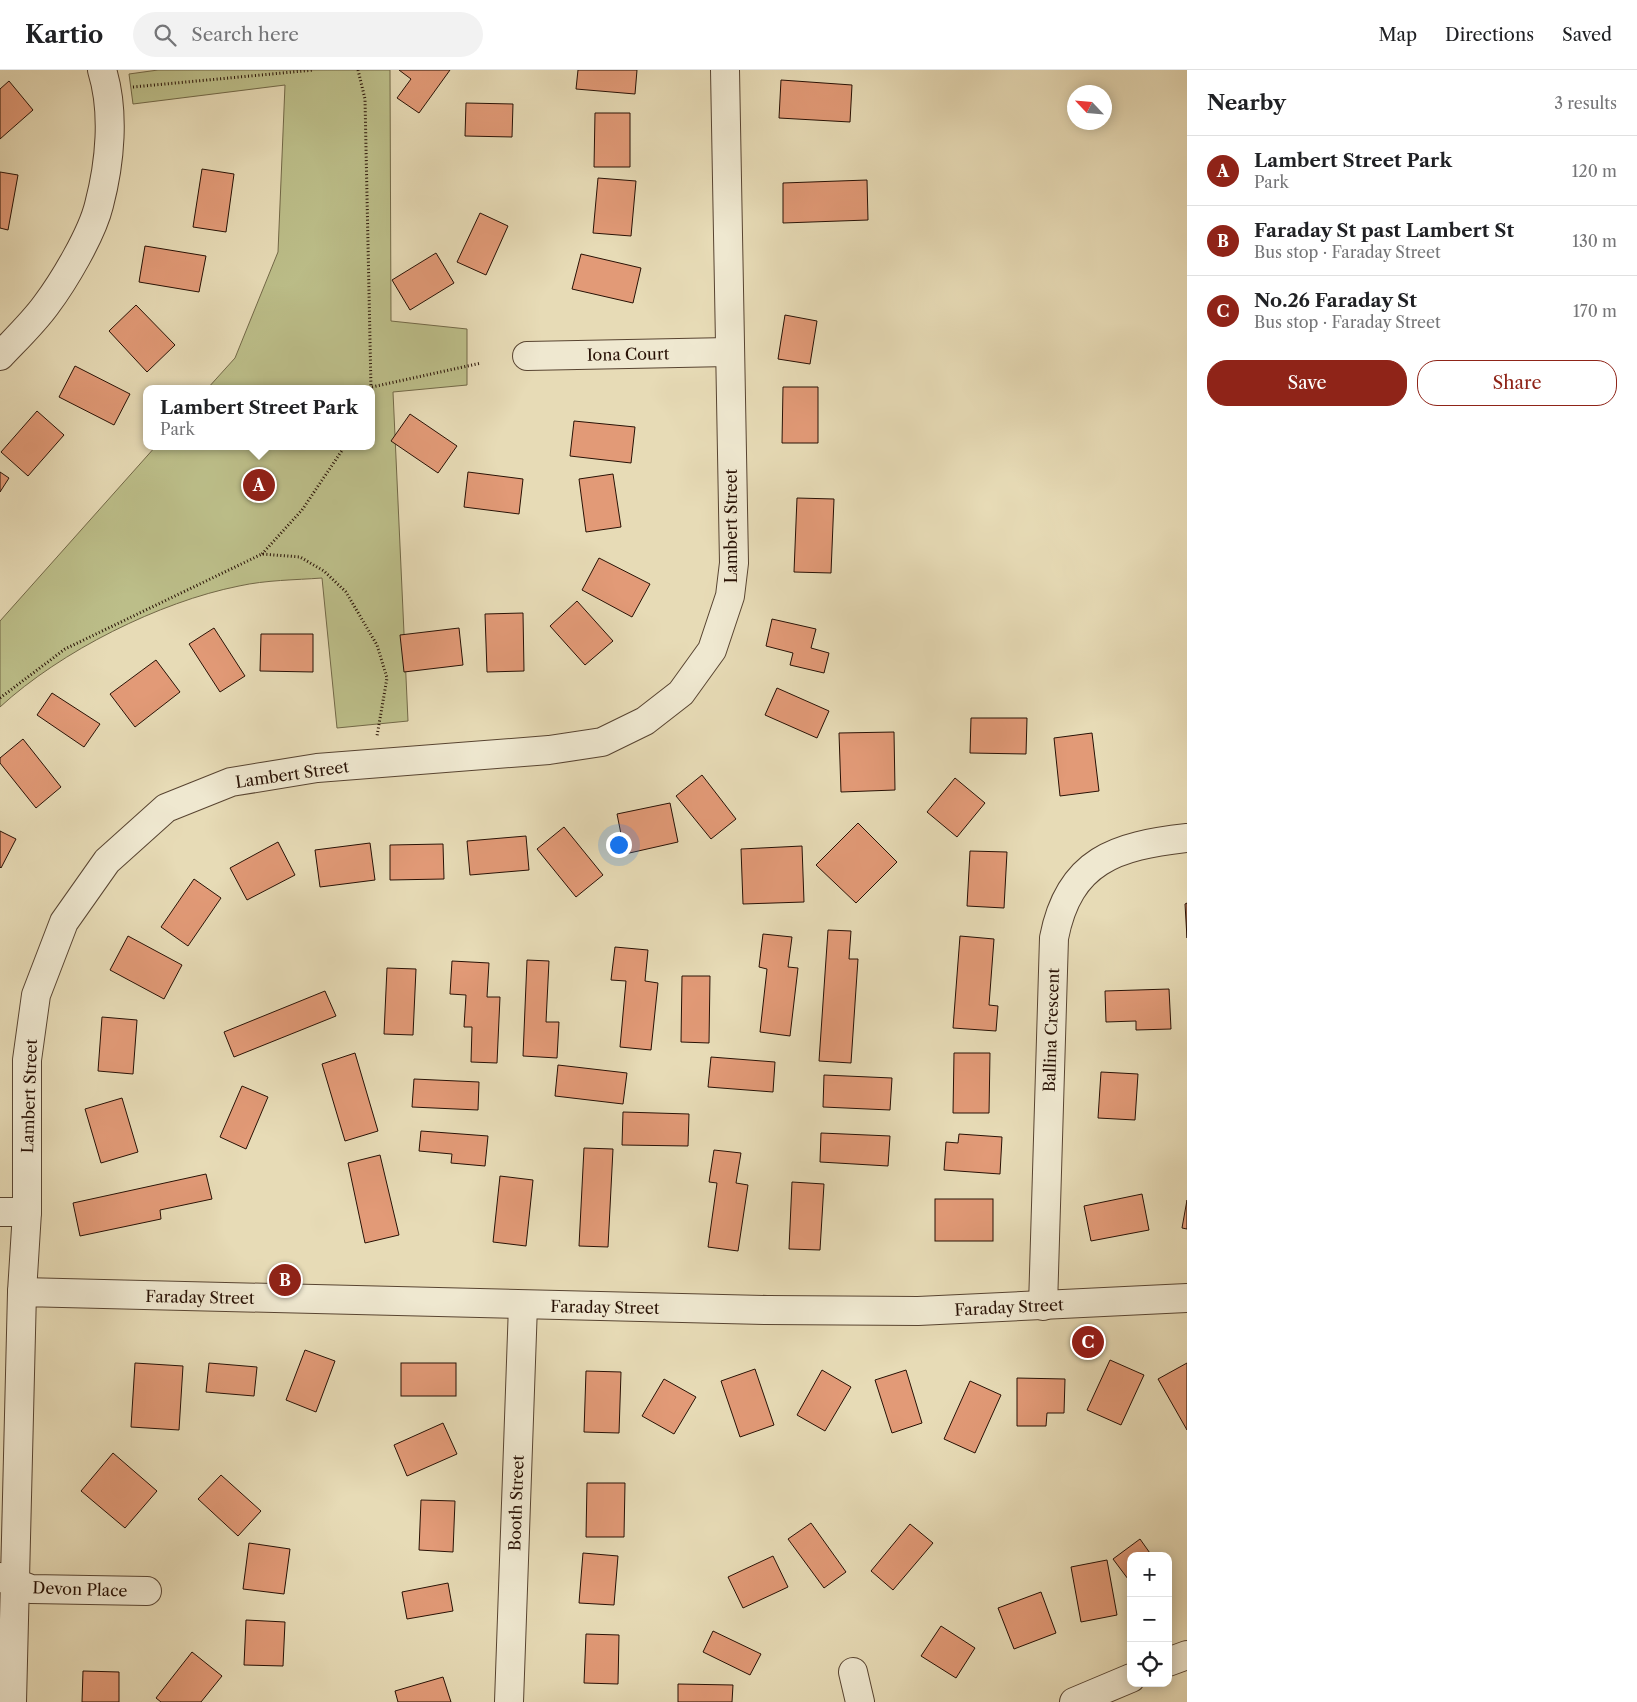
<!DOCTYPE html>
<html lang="en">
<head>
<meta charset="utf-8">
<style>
  :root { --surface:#fff; --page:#f2f2f2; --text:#202124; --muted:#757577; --line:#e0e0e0; --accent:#8f2418 }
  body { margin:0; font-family:"Libre Caslon Text",serif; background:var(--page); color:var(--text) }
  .controls { position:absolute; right:15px; bottom:15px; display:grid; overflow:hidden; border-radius:10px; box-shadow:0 2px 12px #0003 }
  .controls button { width:45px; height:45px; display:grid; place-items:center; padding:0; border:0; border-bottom:1px solid var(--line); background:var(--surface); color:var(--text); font:25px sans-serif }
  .compass { position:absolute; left:1067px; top:15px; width:45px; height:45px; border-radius:50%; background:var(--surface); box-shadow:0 2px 12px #0003; rotate:296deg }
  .you { position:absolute; left:618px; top:774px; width:18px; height:18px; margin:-12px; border:4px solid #fff; border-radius:50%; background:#1a73e8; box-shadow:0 0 0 8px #1a73e833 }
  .badge { display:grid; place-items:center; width:32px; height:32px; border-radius:50%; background:var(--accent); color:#fff; font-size:16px; font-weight:700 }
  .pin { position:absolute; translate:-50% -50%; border:2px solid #fff; box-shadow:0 1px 5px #0006 }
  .popup { position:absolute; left:143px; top:315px; width:232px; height:65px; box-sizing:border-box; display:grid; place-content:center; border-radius:10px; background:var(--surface); filter:drop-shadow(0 1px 4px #0005); font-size:16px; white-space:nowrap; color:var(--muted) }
  .popup b { font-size:19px; color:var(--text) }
  .popup::after { content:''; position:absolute; left:50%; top:100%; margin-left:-10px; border:10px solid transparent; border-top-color:var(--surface) }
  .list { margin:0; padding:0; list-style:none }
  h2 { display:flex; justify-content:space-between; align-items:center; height:65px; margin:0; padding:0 20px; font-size:21px }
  h2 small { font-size:16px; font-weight:400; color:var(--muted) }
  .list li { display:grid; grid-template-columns:32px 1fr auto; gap:15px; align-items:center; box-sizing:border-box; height:70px; padding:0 20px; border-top:1px solid var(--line) }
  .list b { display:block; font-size:19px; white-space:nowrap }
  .list p { margin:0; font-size:16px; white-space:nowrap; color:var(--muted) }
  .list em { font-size:16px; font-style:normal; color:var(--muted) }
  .actions { display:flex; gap:10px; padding:15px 20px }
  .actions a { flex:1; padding:11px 0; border:1px solid var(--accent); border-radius:20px; text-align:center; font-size:18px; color:var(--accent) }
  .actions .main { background:var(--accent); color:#fff }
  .icon { flex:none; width:28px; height:28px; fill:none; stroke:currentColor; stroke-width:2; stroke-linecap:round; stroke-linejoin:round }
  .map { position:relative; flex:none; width:1187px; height:1632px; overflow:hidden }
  header { display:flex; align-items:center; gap:30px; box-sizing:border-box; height:70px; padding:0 25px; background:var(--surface); border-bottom:1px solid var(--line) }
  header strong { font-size:24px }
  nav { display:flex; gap:28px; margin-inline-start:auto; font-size:18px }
  .search { width:350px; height:45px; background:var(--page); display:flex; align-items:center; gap:12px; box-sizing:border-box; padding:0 18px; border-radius:28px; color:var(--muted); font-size:19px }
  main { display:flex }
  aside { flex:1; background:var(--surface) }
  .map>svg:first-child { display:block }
  .green { fill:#bcbe89; stroke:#726847 }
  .building { fill:#e29a77; stroke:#281105 }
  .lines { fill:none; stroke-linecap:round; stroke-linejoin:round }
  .minor-casing { stroke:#584431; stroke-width:30 }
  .tertiary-casing { stroke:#584431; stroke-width:30 }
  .path { stroke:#281105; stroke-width:3; stroke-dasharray:1 2.5; stroke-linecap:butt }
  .minor { stroke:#efe8d0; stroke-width:28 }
  .tertiary { stroke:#efe8d0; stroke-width:28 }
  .labels { text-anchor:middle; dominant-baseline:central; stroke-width:4.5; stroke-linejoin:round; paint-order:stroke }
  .street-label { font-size:16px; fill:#281105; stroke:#efe8d0 }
</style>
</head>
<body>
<header>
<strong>Kartio</strong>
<div class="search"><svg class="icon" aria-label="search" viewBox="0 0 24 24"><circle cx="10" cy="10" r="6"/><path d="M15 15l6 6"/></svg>Search here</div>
<nav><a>Map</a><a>Directions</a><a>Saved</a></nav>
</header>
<main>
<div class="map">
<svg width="1187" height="1632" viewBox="0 0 1187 1632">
  <rect width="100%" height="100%" fill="#e7dbb6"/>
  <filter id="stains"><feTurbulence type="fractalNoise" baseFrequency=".004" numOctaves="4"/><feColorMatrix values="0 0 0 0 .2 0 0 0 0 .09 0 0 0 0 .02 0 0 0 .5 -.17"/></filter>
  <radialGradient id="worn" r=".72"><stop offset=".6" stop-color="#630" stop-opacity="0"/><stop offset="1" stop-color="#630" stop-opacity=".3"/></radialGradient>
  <path class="green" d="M158 0H390L391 251 467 259V315L393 322 408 651 337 658 322 508C295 510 266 510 239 516 159 532 61 581 0 637V551L156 376H372V319H207L235 288 278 182 285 15 133 34 129 4Z"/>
  <g class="building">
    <path d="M399 0H450L419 43 397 28 411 9Z"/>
    <path d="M578 0H637L635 24 576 19Z"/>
    <path d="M781 10 852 15 850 52 779 48Z"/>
    <path d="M9 11 33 40 0 69V19Z"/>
    <path d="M466 33 513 34 512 67 465 66Z"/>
    <path d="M595 43H630V97H594Z"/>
    <path d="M202 99 234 104 226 162 193 157Z"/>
    <path d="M0 102 18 105 8 160 0 158Z"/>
    <path d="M598 108 636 111 631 166 593 163Z"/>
    <path d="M867 110 868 150 783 153V113Z"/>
    <path d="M480 143 508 156 486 205 457 192Z"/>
    <path d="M145 176 206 186 199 222 139 212Z"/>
    <path d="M436 183 454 213 410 240 392 210Z"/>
    <path d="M581 184 641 198 633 233 572 219Z"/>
    <path d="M136 235 175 275 147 302 109 261Z"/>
    <path d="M785 245 817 251 810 294 778 289Z"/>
    <path d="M75 296 130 324 114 355 59 327Z"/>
    <path d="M783 317H818V373H782Z"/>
    <path d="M37 341 64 365 28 406 1 382Z"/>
    <path d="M410 344 457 376 438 403 391 371Z"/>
    <path d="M574 351 635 357 631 393 570 386Z"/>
    <path d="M0 402 9 408 0 422Z"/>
    <path d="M468 402 523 409 519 444 464 437Z"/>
    <path d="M613 404 621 457 586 462 579 409Z"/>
    <path d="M797 428 834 429 831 503 794 502Z"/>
    <path d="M599 488 650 514 632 547 582 520Z"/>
    <path d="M577 531 613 571 585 595 550 556Z"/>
    <path d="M523 543 524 601 487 602 485 544Z"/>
    <path d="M772 549 816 559 811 578 829 583 824 603 790 595 793 583 766 576Z"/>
    <path d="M214 558 245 606 220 622 189 574Z"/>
    <path d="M459 558 463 595 404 602 400 565Z"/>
    <path d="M261 564H313V602L260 601Z"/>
    <path d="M156 590 180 622 135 657 110 624Z"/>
    <path d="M777 618 829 641 817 668 765 645Z"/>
    <path d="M52 623 100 654 84 677 37 645Z"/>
    <path d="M971 648H1027L1026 684 970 683Z"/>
    <path d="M894 662 895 720 841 722 839 663Z"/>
    <path d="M1092 663 1099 721 1060 726 1054 668Z"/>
    <path d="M23 669 61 717 36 738 0 693V688Z"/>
    <path d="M702 705 736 749 711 769 676 726Z"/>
    <path d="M955 708 985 733 957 767 927 742Z"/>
    <path d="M670 733 678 772 625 784 617 744Z"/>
    <path d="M858 753 897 792 856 833 816 795Z"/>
    <path d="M564 757 603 805 576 827 537 779Z"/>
    <path d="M0 761 16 769 1 798 0 797Z"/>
    <path d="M526 766 529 800 470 805 467 771Z"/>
    <path d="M278 772 295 805 247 830 230 798Z"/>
    <path d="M370 773 375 810 320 817 315 780Z"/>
    <path d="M443 774 444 809 390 810V775Z"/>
    <path d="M802 776 804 832 743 834 741 779Z"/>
    <path d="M970 781 1007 782 1004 838 967 836Z"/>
    <path d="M194 809 221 828 188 876 161 857Z"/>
    <path d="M1187 833V868L1185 834Z"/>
    <path d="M828 860 851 861 849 889H858L851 993 819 991Z"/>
    <path d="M763 864 792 867 788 897 798 898 790 966 760 962 767 899 759 897Z"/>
    <path d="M128 866 182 895 164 929 110 900Z"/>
    <path d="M960 866 994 869 989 935 998 936 996 961 953 958Z"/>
    <path d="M615 877 648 880 645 911 658 913 651 980 620 977 626 911 611 910Z"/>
    <path d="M527 890 549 891 546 952H559L557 988 523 986Z"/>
    <path d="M452 891 489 893 487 927H500L497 993 471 992 472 957H464L466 925 450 924Z"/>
    <path d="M387 898 416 899 413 965 384 964Z"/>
    <path d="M682 906H710L709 973 681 972Z"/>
    <path d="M1169 919 1171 959 1136 960V951L1106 952 1105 921Z"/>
    <path d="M325 921 336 946 234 987 224 962Z"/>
    <path d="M102 947 137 950 133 1004 98 1001Z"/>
    <path d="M355 983 378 1061 345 1071 322 994Z"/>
    <path d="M954 983H990L989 1043H953Z"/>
    <path d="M711 987 775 992 773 1022 708 1017Z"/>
    <path d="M558 995 627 1003 623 1034 555 1026Z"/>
    <path d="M1101 1002 1138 1004 1135 1050 1098 1048Z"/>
    <path d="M824 1005 892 1008 890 1040 823 1037Z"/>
    <path d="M414 1009 479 1012 478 1040 412 1037Z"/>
    <path d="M242 1016 268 1027 246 1079 220 1067Z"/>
    <path d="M122 1028 138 1082 101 1093 85 1039Z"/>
    <path d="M623 1042 689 1044 688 1076 622 1075Z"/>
    <path d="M421 1061 488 1066 485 1096 451 1093 452 1084 419 1081Z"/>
    <path d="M821 1063 890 1066 888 1096 820 1092Z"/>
    <path d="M959 1064 1002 1067 1000 1104 944 1100 946 1072 958 1073Z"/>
    <path d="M584 1078 613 1079 608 1177 579 1176Z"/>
    <path d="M714 1080 741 1083 736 1113 748 1115 738 1181 708 1177 717 1113 709 1112Z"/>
    <path d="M380 1085 399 1165 365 1173 348 1093Z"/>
    <path d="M206 1104 212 1129 160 1140 161 1149 80 1166 73 1133Z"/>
    <path d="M500 1106 533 1110 526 1176 493 1172Z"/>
    <path d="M792 1112 824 1114 820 1180 789 1179Z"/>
    <path d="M1142 1124 1149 1160 1091 1171 1084 1136Z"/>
    <rect x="935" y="1129" width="58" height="42"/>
    <path d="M1187 1130V1159L1182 1158Z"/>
    <path d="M305 1280 335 1291 316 1342 286 1330Z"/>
    <path d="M1110 1290 1144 1305 1121 1355 1087 1340Z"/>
    <path d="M135 1293 183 1296 179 1360 131 1357Z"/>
    <path d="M209 1293 257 1297 254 1326 206 1322Z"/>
    <rect x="401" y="1293" width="55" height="33"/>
    <path d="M1187 1293V1360L1158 1309Z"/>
    <path d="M755 1299 774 1355 740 1367 721 1311Z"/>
    <path d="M822 1300 851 1317 825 1361 797 1345Z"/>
    <path d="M906 1300 922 1353 892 1363 875 1310Z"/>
    <path d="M586 1301 621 1302 619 1363 584 1362Z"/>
    <path d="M1017 1308 1065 1309 1064 1343H1047L1046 1356H1017Z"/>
    <path d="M664 1309 696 1327 674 1364 642 1346Z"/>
    <path d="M970 1311 1001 1325 975 1383 944 1369Z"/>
    <path d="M443 1353 457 1384 407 1406 394 1375Z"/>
    <path d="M113 1383 157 1421 125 1458 81 1421Z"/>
    <path d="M221 1405 261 1441 238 1466 198 1429Z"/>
    <path d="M587 1413H625L624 1467H586Z"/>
    <path d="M421 1430 455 1431 453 1482 419 1480Z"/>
    <path d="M811 1453 846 1502 824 1518 788 1469Z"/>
    <path d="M910 1454 933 1473 893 1520 871 1501Z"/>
    <path d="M1140 1469 1152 1486H1131V1513L1113 1489Z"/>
    <path d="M249 1473 290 1479 284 1524 243 1519Z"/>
    <path d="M583 1483 618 1486 614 1535 579 1533Z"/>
    <path d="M773 1486 788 1517 743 1538 728 1507Z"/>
    <path d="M1107 1490 1117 1545 1081 1552 1071 1497Z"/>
    <path d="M448 1513 453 1541 407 1549 402 1522Z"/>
    <path d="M1041 1522 1056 1563 1014 1579 998 1538Z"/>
    <path d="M246 1550 285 1552 283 1596 244 1595Z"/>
    <path d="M941 1556 975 1578 956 1608 921 1586Z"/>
    <path d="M713 1561 761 1584 750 1605 703 1582Z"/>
    <path d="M586 1564 619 1565 618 1614 584 1613Z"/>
    <path d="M192 1582 222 1606 201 1632H161L156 1628Z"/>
    <path d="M83 1601 119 1602V1632H82Z"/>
    <path d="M443 1607 451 1632H398L395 1621Z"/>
    <path d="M678 1614 733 1615 732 1632H678Z"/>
  </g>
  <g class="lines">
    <g class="minor-casing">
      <g id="minor">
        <path d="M0 286C15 270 33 253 46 235 64 211 92 164 99 135 110 93 115 42 102 0"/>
        <path d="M527 286 729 282"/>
        <path d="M0 1142H27"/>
        <path d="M22 1222 27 1142V990L36 925 64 852 107 791 166 738 231 712 317 698 549 680 602 672 645 651 681 623 712 580 730 526 734 493 725 0"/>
        <path d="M1043 1236 1054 868C1069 790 1116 776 1187 768"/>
        <path d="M0 1507 31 1519 147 1521"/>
        <path d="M1168 1592 1187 1585"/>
        <path d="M853 1602 860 1632"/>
        <path d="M509 1632 523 1235"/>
        <path d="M1074 1632 1131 1608"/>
      </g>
    </g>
    <g class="tertiary-casing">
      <path id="tertiary" d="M12 1632 22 1222 767 1240 918 1241 1187 1228"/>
    </g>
    <g class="path">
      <path d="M358 0 365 29 371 319"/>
      <path d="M133 17 314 0"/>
      <path d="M372 317 481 293"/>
      <path d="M262 484 302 440 345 376"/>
      <path d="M0 628 65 579 262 484 300 487 324 501 346 522 377 575 387 608 377 666"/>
    </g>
    <use href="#minor" class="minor"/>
    <use href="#tertiary" class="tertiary"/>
  </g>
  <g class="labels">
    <g class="street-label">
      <text transform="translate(628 284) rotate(-1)">Iona Court</text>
      <text transform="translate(731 456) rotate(-90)">Lambert Street</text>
      <text transform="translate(292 704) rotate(-8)">Lambert Street</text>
      <text transform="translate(1051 960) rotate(-88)">Ballina Crescent</text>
      <text transform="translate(29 1026) rotate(-88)">Lambert Street</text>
      <text transform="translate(200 1227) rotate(1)">Faraday Street</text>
      <text transform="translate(605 1237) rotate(1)">Faraday Street</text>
      <text transform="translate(1009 1237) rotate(-3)">Faraday Street</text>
      <text transform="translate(516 1433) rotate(-88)">Booth Street</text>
      <text transform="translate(80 1519) rotate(2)">Devon Place</text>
    </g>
  </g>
  <rect width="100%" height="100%" filter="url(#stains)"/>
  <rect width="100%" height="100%" fill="url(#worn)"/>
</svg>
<div class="controls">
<button>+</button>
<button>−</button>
<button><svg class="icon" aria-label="locate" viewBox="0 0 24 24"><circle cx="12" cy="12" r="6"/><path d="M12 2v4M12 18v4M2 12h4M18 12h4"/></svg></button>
</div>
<svg class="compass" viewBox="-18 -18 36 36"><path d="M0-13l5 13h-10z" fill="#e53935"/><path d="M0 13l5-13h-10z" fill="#757577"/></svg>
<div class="you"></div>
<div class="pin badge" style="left:259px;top:415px">A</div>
<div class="popup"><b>Lambert Street Park</b>Park</div>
<div class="pin badge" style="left:285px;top:1210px">B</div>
<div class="pin badge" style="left:1088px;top:1272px">C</div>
</div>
<aside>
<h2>Nearby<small>3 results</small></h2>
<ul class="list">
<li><span class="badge">A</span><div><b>Lambert Street Park</b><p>Park</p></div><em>120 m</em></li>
<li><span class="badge">B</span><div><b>Faraday St past Lambert St</b><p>Bus stop · Faraday Street</p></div><em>130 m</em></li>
<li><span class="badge">C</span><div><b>No.26 Faraday St</b><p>Bus stop · Faraday Street</p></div><em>170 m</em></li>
</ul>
<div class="actions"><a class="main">Save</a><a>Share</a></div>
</aside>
</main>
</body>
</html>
